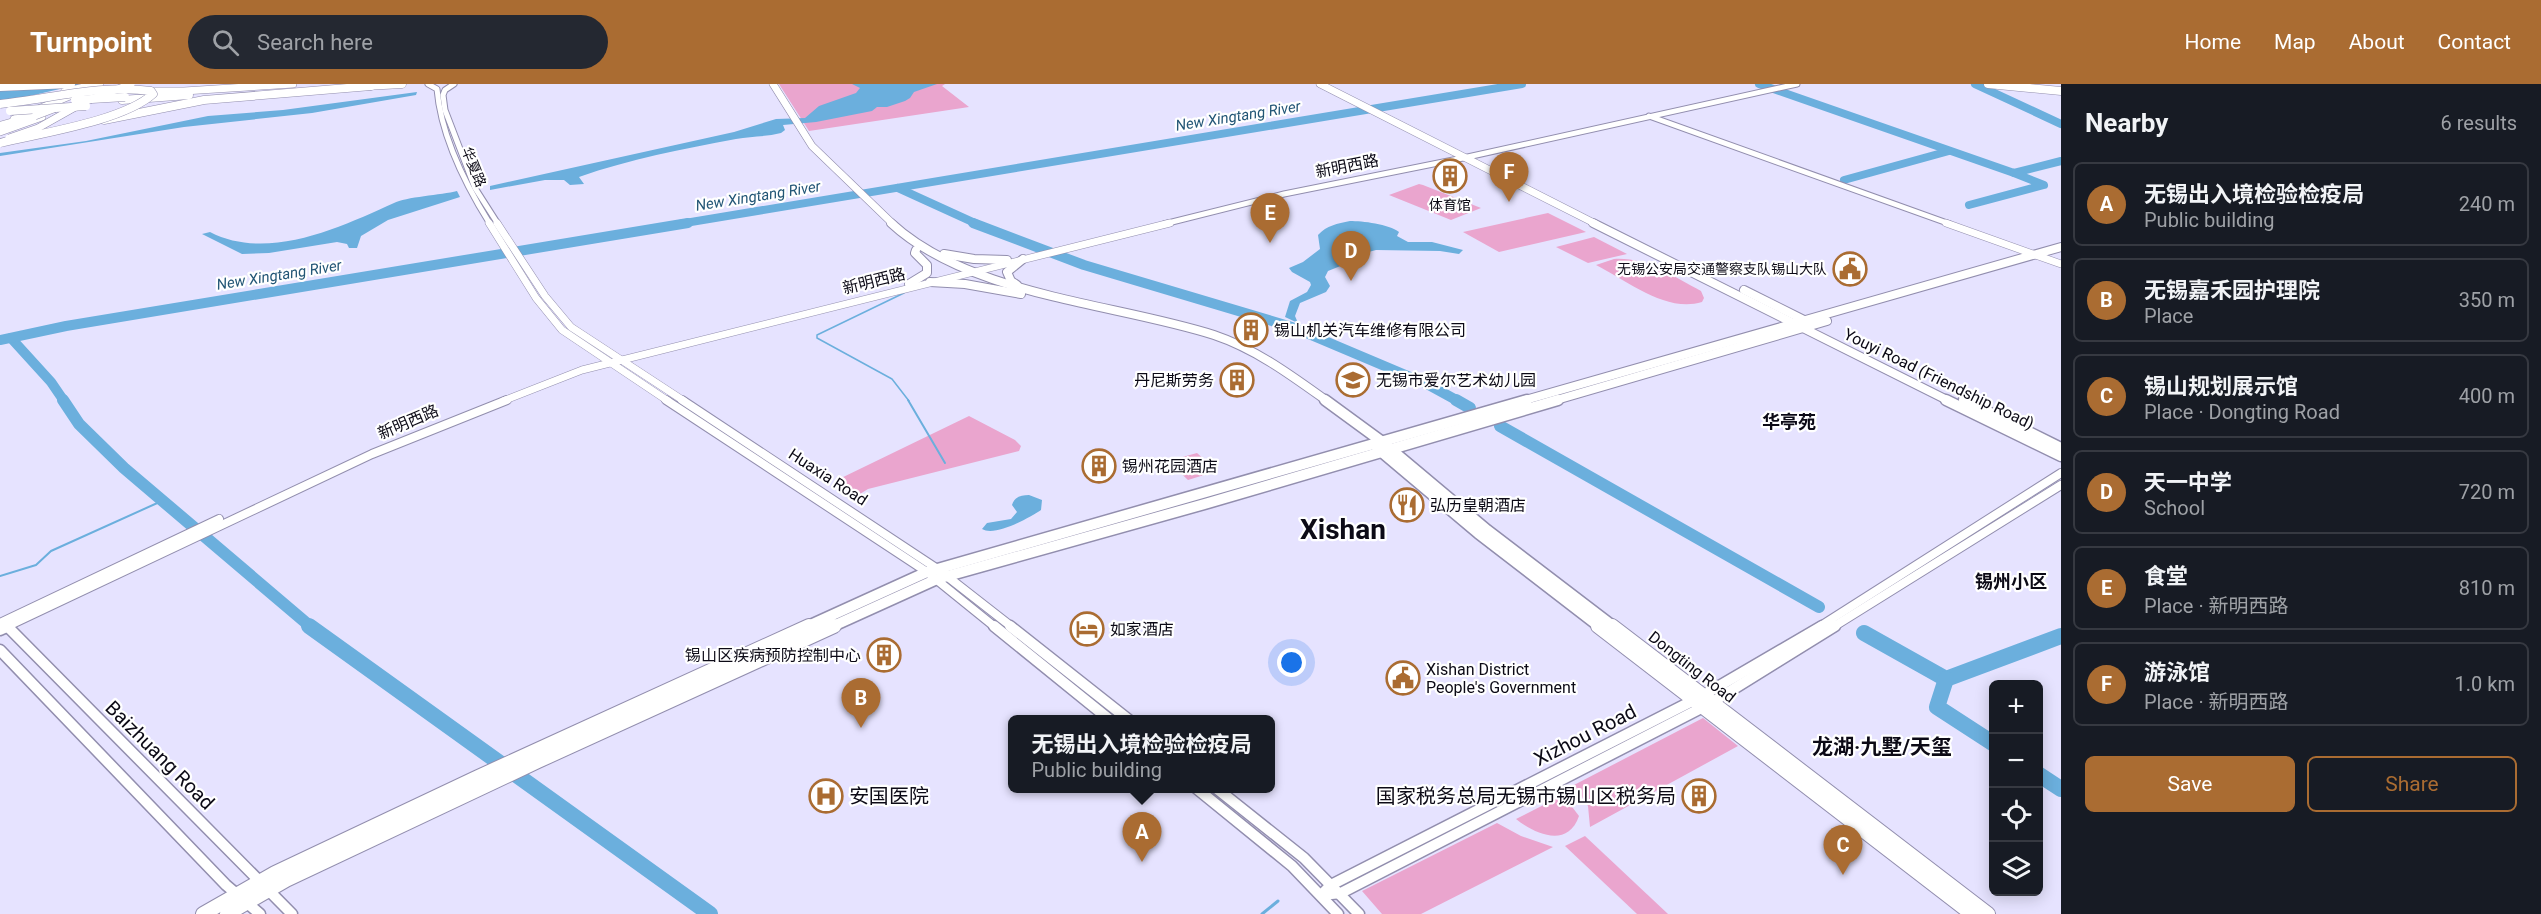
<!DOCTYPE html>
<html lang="en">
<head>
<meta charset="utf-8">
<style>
  :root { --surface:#171b24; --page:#242831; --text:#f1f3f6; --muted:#9ea1a6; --line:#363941; --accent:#aa6c32 }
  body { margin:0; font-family:Roboto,"Noto Sans SC",sans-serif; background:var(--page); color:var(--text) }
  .controls { position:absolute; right:18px; bottom:18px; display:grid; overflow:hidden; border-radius:9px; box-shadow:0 3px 15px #0003 }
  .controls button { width:54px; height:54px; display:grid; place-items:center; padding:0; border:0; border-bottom:2px solid var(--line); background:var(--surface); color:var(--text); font:30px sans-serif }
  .you { position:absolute; left:1292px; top:579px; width:21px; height:21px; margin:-15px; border:4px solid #fff; border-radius:50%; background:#1a73e8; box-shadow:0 0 0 9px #1a73e833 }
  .badge { display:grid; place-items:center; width:39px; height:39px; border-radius:50%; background:var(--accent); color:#fff; font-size:20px; font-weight:700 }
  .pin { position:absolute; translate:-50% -50px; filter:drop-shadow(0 2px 3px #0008) }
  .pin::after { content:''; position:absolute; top:32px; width:21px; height:18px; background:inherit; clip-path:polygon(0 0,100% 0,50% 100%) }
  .popup { position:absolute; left:1008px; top:631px; width:267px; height:78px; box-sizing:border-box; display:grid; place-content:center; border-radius:9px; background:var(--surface); filter:drop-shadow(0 2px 4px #0005); font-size:20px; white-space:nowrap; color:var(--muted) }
  .popup b { font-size:22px; color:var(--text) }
  .popup::after { content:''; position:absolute; left:50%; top:100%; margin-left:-12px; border:12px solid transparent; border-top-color:var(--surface) }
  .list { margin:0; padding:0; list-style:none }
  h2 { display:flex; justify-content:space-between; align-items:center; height:78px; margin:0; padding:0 24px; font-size:26px }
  h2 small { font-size:20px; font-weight:400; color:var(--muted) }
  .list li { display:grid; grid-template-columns:39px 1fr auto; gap:18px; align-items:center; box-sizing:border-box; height:84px; margin:0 12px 12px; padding:0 12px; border:2px solid var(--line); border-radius:9px }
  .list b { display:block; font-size:22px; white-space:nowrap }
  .list p { margin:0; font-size:20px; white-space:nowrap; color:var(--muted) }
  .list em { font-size:20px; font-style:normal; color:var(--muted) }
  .actions { display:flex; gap:12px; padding:18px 24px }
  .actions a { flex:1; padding:14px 0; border:2px solid var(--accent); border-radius:9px; text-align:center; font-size:21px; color:var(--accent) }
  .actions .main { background:var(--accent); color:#fff }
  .icon { flex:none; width:33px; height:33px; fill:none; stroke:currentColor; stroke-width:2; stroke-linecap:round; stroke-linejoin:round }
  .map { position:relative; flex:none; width:2061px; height:830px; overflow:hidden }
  header { display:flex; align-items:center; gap:36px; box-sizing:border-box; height:84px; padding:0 30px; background:var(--accent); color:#fff }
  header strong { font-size:28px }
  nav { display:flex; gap:33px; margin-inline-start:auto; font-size:21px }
  .search { width:420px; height:54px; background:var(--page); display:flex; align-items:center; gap:15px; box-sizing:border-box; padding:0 21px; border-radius:33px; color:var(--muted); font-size:22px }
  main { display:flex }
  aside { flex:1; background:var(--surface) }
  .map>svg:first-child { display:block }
  .green { fill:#eaa5ce }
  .water { fill:#6bafdd }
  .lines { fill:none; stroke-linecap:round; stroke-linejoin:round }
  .stream-far2 { stroke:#6bafdd; stroke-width:1.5 }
  .stream-far1 { stroke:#6bafdd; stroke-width:2 }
  .stream { stroke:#6bafdd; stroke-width:3 }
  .river-far3 { stroke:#6bafdd; stroke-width:8 }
  .river-far2 { stroke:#6bafdd; stroke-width:10 }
  .river-far1 { stroke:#6bafdd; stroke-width:12 }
  .river { stroke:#6bafdd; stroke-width:16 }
  .minor-far3-casing { stroke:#928eae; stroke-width:7 }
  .minor-far2-casing { stroke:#928eae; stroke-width:8 }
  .minor-far1-casing { stroke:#928eae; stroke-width:10 }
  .minor-casing { stroke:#928eae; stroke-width:13 }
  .major-far3-casing { stroke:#928eae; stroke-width:8 }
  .major-far2-casing { stroke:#928eae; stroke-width:10 }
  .major-far1-casing { stroke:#928eae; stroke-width:13 }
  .major-casing { stroke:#928eae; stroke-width:16 }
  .highway-casing { stroke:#928eae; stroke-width:9 }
  .minor-far3 { stroke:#fff; stroke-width:5 }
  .minor-far2 { stroke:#fff; stroke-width:7 }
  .minor-far1 { stroke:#fff; stroke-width:8 }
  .minor { stroke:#fff; stroke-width:10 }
  .major-far3 { stroke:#fff; stroke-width:7 }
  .major-far2 { stroke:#fff; stroke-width:8 }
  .major-far1 { stroke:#fff; stroke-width:10 }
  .major { stroke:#fff; stroke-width:14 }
  .highway { stroke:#fff; stroke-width:8 }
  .major-bridge-casing { stroke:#928eae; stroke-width:8; stroke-linecap:butt }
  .highway-bridge-casing { stroke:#928eae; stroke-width:9; stroke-linecap:butt }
  .major-bridge { stroke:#fff; stroke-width:7 }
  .highway-bridge { stroke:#fff; stroke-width:8 }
  .labels { text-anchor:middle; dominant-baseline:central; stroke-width:4.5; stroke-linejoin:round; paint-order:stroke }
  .far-street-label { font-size:14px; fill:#0c0a16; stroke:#fff }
  .far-poi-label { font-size:14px; fill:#0c0a16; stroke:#fff }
  .far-water-label { font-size:15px; font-style:italic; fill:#235676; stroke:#fff }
  .street-label { font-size:16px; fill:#0c0a16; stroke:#fff }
  .poi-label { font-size:16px; fill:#0c0a16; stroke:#fff; text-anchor:start }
  .neighbourhood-label { font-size:18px; font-weight:bold; fill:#0c0a16; stroke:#fff }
  .near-street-label { font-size:20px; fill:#0c0a16; stroke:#fff }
  .near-poi-label { font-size:20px; fill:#0c0a16; stroke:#fff; text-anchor:start }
  .near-neighbourhood-label { font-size:21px; font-weight:bold; fill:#0c0a16; stroke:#fff }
  .town-label { font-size:28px; font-weight:bold; fill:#0c0a16; stroke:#fff }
</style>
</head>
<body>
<header>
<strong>Turnpoint</strong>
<div class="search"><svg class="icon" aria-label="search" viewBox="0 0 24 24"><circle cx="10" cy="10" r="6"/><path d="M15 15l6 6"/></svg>Search here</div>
<nav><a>Home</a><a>Map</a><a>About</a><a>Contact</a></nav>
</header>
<main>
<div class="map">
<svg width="2061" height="830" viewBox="0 0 2061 830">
  <rect width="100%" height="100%" fill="#e6e3ff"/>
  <g class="green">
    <path d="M779 0H945L942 2 969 23 809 47Z"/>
    <path d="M1419 100 1423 101 1481 124 1451 136 1389 111Z"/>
    <path d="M1548 129 1586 148 1499 168 1463 148Z"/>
    <path d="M1594 153 1627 170 1588 179 1556 163Z"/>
    <path d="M1614 175C1646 173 1674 193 1701 207L1704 214 1702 218C1666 229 1628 197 1596 181Z"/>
    <path d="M969 332 1015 356 1021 362 1019 367 868 405 855 413 835 397Z"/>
    <path d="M1197 369 1217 387 1188 396 1168 377Z"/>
    <path d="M1703 634 1738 662 1590 743 1588 722 1574 701Z"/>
    <path d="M1563 711 1579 732C1568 764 1536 751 1516 735Z"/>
    <path d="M1497 739 1521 752 1553 763 1421 830H1382L1362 807Z"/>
    <path d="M1585 752 1668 830H1637L1565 762Z"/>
  </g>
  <g class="water">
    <path d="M0 0H81L0 19Z"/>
    <path d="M852 0H937L914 8 910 14 905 17 887 23H877L872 27 816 38 783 41 785 46 781 49C766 53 751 52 736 55 682 65 630 75 579 93L584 100 570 101 564 96H545L490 106V102L734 48 776 35 805 34 819 22 856 9 860 4Z"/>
    <path d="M417 8 416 11 312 29 184 43 0 72V69L86 57 208 32 283 26Z"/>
    <path d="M457 107 460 113 388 136 361 152 357 164H349L347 160 337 158 269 169 242 170 202 150 210 148C268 178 341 143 394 119 405 113 442 111 457 107Z"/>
    <path d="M1350 137C1362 137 1389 140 1399 148L1397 152 1408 158H1432L1463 166 1459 170 1440 167 1376 166 1361 170 1353 177 1328 187 1325 193 1330 202 1326 208 1300 219 1295 232 1298 239 1285 233 1290 217 1307 208 1311 201 1310 198 1292 188 1289 184 1303 178 1320 165 1318 151C1327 141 1337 140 1350 137Z"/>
    <path d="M1029 411 1042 416 1041 426C1029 434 995 453 982 445L987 439 1011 435 1017 428 1012 421C1014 413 1021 411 1029 411Z"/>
  </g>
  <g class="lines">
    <g class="stream-far2">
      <path d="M904 209 817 251V254L892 295 909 317"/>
      <path d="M0 255 11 254"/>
    </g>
    <g class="stream-far1">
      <path d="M908 316 945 379"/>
      <path d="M0 492 36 481 51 467 164 416"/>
    </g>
    <path class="stream" d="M1262 830 1278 817"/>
    <g class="river-far3">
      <path d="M1759 0 2014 89 2061 77"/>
      <path d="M1975 0 2061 40"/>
      <path d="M1844 96 1949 67"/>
      <path d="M898 104 977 140"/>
      <path d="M1969 121 2044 101 2014 89"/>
      <path d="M679 140 1522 0"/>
    </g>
    <g class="river-far2">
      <path d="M973 139 1084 181 1292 243 1427 300 1458 317"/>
      <path d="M11 254 51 298 64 317"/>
      <path d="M0 256 66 242 688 139"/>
    </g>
    <g class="river-far1">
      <path d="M63 316 79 340 124 384 311 543"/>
      <path d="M1456 316 1470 324"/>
      <path d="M1500 342 1819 523"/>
    </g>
    <g class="river">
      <path d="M309 542 710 830"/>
      <path d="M1864 549 1946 595 2061 552"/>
      <path d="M1946 595 1937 623 1994 660"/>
      <path d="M2038 690 2061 705"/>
    </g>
    <g class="minor-far3-casing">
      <g id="minor-far3">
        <path d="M428 0 437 5C441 53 465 100 490 140"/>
        <path d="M454 0 445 6 443 11 445 26 475 104 498 140"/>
        <path d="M1649 32 1950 140"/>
        <path d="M1164 140 1284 110 1463 74 1797 0"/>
      </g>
    </g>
    <g class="minor-far2-casing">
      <g id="minor-far2">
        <path d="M489 139 536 214 562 246 668 317"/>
        <path d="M497 139 545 212 571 243 684 317"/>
        <path d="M1946 139 2061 180"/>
        <path d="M503 317 582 286 1170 139"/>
      </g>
    </g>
    <g class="minor-far1-casing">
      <g id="minor-far1">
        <path d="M666 316 927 488 995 543"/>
        <path d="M682 316 939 486 1012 543"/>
        <path d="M0 539 219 435"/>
        <path d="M2 542 8 543"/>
        <path d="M6 543 372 370 507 316"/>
        <path d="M1819 543 2061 389"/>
        <path d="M1833 543 2061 401"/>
      </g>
    </g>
    <g class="minor-casing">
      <g id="minor">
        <path d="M2 542H7L292 830"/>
        <path d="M994 542 1110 636"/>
        <path d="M1010 542 1129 636"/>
        <path d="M0 546 9 542"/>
        <path d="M0 566 226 801 260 830"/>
        <path d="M1196 704 1292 782 1338 830"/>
        <path d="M1216 704 1304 774 1359 830"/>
        <path d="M1321 811 1331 801 1702 612 1822 542"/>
        <path d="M1322 811 1341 809 1711 619 1835 542"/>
      </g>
    </g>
    <g class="major-far3-casing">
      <g id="major-far3">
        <path d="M773 0 812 62 893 140"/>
        <path d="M1320 0 1596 140"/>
        <path d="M144 7H184L293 0"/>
        <path d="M14 35 72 11"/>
        <path d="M0 48 42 33"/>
      </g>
    </g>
    <g class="major-far2-casing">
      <g id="major-far2">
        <path d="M891 139C970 212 1114 219 1214 251 1256 265 1292 292 1327 317"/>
        <path d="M1593 139 1949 317"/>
        <path d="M944 170 974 175 1007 176"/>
        <path d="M930 198 965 200 1021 210"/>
        <path d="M909 200 927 189V181L915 169 916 166"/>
        <path d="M1017 201 1011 197 1007 188 1023 175"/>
        <path d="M1744 206 1808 238"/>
        <path d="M1964 316 1967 317"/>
        <path d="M1522 317 2061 163"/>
        <path d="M1553 317 1827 237"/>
      </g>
    </g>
    <g class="major-far1-casing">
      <g id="major-far1">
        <path d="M1325 316 1381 357 1487 446 1614 543"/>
        <path d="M1946 316 2061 372"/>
        <path d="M1964 316 2061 364"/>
        <path d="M1377 364 1478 449 1600 543"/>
        <path d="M806 543 927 488 1527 316"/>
        <path d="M831 543 937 495 1208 419 1558 316"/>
      </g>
    </g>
    <g class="major-casing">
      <g id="major">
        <path d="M1598 542 1972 830"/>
        <path d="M1612 542 1988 830"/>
        <path d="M203 830 275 789 476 694 809 542"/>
        <path d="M227 830 286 796 538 677 834 542"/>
      </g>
    </g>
    <g class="highway-casing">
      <g id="highway">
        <path d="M1988 0 2061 7"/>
        <path d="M365 2 402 0"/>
        <path d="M0 3 71 0"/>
        <path d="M65 8 99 0"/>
        <path d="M122 16 189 11"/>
        <path d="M104 36 204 16 371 2"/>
        <path d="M0 42 35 32"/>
      </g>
    </g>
    <use href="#minor-far3" class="minor-far3"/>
    <use href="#minor-far2" class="minor-far2"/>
    <use href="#minor-far1" class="minor-far1"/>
    <use href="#minor" class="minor"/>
    <use href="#major-far3" class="major-far3"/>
    <use href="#major-far2" class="major-far2"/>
    <use href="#major-far1" class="major-far1"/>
    <use href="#major" class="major"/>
    <use href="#highway" class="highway"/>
    <g class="major-bridge-casing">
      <g id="major-bridge">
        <path d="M89 16 131 0"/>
        <path d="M35 32 56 24"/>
        <path d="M9 54 38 44 79 21"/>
      </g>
    </g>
    <g class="highway-bridge-casing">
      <g id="highway-bridge">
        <path d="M75 16 125 13"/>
        <path d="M0 20C49 15 102 0 151 7L153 10C123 37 41 49 0 59"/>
        <path d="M10 27 86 22"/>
      </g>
    </g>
    <use href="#major-bridge" class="major-bridge"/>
    <use href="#highway-bridge" class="highway-bridge"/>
  </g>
  <defs>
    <g id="building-ring" transform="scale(1.725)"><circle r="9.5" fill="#fff" stroke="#aa6c32" stroke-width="1.5"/><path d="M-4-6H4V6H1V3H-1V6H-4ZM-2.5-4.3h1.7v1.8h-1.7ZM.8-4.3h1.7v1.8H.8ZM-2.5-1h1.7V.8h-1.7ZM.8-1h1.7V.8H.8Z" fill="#aa6c32"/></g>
    <g id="civic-ring" transform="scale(1.725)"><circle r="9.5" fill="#fff" stroke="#aa6c32" stroke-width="1.5"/><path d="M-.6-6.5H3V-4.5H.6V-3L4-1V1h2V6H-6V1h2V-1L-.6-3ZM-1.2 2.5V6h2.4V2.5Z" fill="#aa6c32"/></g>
    <g id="school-ring" transform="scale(1.725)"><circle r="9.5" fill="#fff" stroke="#aa6c32" stroke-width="1.5"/><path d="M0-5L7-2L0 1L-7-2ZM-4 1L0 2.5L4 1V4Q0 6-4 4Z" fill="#aa6c32"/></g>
    <g id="restaurant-ring" transform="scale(1.725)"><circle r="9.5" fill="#fff" stroke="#aa6c32" stroke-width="1.5"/><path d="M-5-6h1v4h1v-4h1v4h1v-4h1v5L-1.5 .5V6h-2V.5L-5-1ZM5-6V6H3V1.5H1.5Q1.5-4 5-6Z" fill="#aa6c32"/></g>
    <g id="hotel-ring" transform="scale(1.725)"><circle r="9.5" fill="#fff" stroke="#aa6c32" stroke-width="1.5"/><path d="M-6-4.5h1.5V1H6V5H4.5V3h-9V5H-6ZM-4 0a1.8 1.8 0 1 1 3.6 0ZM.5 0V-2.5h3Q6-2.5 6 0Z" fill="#aa6c32"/></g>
    <g id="hospital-ring" transform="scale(1.725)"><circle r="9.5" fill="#fff" stroke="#aa6c32" stroke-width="1.5"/><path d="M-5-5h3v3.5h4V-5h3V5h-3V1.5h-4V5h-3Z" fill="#aa6c32"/></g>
  </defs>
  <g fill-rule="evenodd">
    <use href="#building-ring" x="1450" y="92"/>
    <use href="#civic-ring" x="1850" y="185"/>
    <use href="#building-ring" x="1251" y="246"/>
    <use href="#building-ring" x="1237" y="296"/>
    <use href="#school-ring" x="1353" y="296"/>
    <use href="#building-ring" x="1099" y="382"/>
    <use href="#restaurant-ring" x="1407" y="421"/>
    <use href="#hotel-ring" x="1087" y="545"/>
    <use href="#building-ring" x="884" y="571"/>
    <use href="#civic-ring" x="1403" y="594"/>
    <use href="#hospital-ring" x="826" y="712"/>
    <use href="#building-ring" x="1699" y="712"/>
  </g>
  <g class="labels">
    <g class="far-street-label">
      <text transform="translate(474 83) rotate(68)">华夏路</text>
    </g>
    <g class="far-poi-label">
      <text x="1450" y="121">体育馆</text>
      <text x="1827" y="185" text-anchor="end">无锡公安局交通警察支队锡山大队</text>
    </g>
    <g class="far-water-label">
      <text transform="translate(1238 32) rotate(-9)">New Xingtang River</text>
      <text transform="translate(758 112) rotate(-9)">New Xingtang River</text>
      <text transform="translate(279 191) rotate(-9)">New Xingtang River</text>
    </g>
    <g class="street-label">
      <text transform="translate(1347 82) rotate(-11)">新明西路</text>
      <text transform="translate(874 197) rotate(-14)">新明西路</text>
      <text transform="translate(1939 295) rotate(26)">Youyi Road (Friendship Road)</text>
      <text transform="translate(408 338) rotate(-23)">新明西路</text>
      <text transform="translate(828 393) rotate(33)">Huaxia Road</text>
      <text transform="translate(1692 583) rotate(38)">Dongting Road</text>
    </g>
    <g class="poi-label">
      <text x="1274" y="246">锡山机关汽车维修有限公司</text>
      <text x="1214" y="296" text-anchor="end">丹尼斯劳务</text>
      <text x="1376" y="296">无锡市爱尔艺术幼儿园</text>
      <text x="1122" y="382">锡州花园酒店</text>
      <text x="1430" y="421">弘历皇朝酒店</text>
      <text x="1110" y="545">如家酒店</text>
      <text x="861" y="571" text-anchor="end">锡山区疾病预防控制中心</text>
      <text x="1426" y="585">Xishan District<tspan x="1426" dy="18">People's Government</tspan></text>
    </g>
    <g class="neighbourhood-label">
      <text x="1789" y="337">华亭苑</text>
      <text x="2011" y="497">锡州小区</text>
    </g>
    <g class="near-street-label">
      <text transform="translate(1585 651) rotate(-27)">Xizhou Road</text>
      <text transform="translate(160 671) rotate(45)">Baizhuang Road</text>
    </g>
    <g class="near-poi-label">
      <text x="849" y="712">安国医院</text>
      <text x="1676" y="712" text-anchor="end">国家税务总局无锡市锡山区税务局</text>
    </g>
    <g class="near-neighbourhood-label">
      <text x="1882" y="663">龙湖·九墅/天玺</text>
    </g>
    <g class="town-label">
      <text x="1343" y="445">Xishan</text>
    </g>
  </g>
</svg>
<div class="controls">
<button>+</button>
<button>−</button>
<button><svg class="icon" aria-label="locate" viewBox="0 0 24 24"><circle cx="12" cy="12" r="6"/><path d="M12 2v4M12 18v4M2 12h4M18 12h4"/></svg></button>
<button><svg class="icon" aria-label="layers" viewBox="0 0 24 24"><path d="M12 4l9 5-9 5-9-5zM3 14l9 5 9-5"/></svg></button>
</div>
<div class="you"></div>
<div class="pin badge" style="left:1142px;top:778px">A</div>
<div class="popup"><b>无锡出入境检验检疫局</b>Public building</div>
<div class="pin badge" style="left:861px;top:644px">B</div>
<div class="pin badge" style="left:1843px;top:791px">C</div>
<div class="pin badge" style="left:1351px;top:197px">D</div>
<div class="pin badge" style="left:1270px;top:159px">E</div>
<div class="pin badge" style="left:1509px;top:118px">F</div>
</div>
<aside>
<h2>Nearby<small>6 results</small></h2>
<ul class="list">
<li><span class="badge">A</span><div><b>无锡出入境检验检疫局</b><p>Public building</p></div><em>240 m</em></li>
<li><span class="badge">B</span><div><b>无锡嘉禾园护理院</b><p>Place</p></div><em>350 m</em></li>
<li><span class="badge">C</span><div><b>锡山规划展示馆</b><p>Place · Dongting Road</p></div><em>400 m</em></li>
<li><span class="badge">D</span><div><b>天一中学</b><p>School</p></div><em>720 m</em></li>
<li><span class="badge">E</span><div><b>食堂</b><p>Place · 新明西路</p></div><em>810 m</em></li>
<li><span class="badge">F</span><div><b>游泳馆</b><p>Place · 新明西路</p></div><em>1.0 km</em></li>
</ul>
<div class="actions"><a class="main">Save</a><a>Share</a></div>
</aside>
</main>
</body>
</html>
